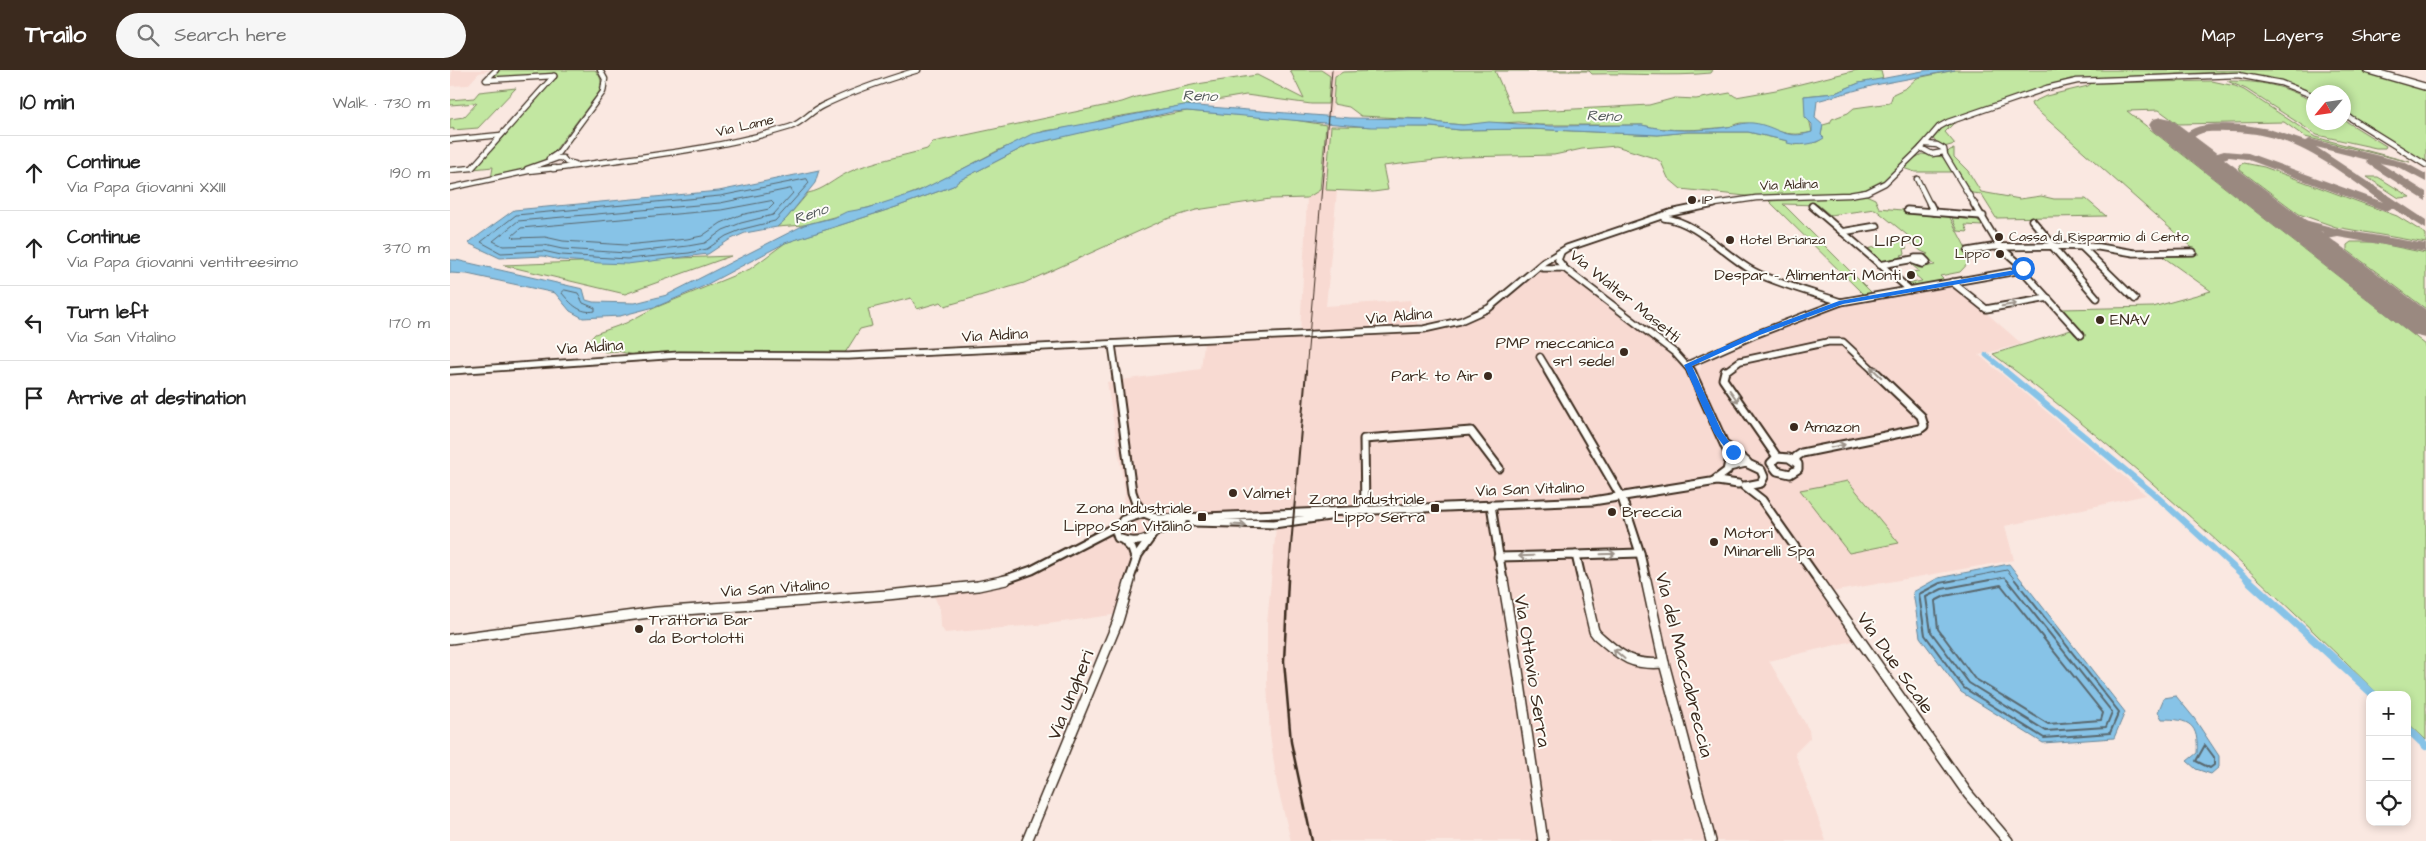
<!DOCTYPE html>
<html lang="en">
<head>
<meta charset="utf-8">
<style>
  :root { --surface:#fff; --page:#f6f6f6; --text:#222; --muted:#767676; --line:#e0e0e0; --accent:#3b2a1e }
  body { margin:0; font-family:"Architects Daughter",sans-serif; background:var(--page); color:var(--text) }
  .controls { position:absolute; right:15px; bottom:15px; display:grid; overflow:hidden; border-radius:10px; box-shadow:0 2px 8px #0003 }
  .controls button { width:45px; height:45px; display:grid; place-items:center; padding:0; border:0; border-bottom:1px solid var(--line); background:var(--surface); color:var(--text); font:25px sans-serif }
  .compass { position:absolute; left:1856px; top:15px; width:45px; height:45px; border-radius:50%; background:var(--surface); box-shadow:0 2px 8px #0003; rotate:241deg }
  .stop { position:absolute; width:15px; height:15px; margin:-11px; border:4px solid #1a73e8; border-radius:50%; background:#fff }
  .stop.end { background:#1a73e8; border-color:#fff; box-shadow:0 1px 5px #0008 }
  .list { margin:0; padding:0; list-style:none }
  h2 { display:flex; justify-content:space-between; align-items:center; height:65px; margin:0; padding:0 20px; font-size:21px }
  h2 small { font-size:16px; font-weight:400; color:var(--muted) }
  .list li { display:grid; grid-template-columns:32px 1fr auto; gap:15px; align-items:center; box-sizing:border-box; height:75px; padding:0 20px; border-top:1px solid var(--line) }
  .list b { display:block; font-size:19px; white-space:nowrap }
  .list p { margin:0; font-size:16px; white-space:nowrap; color:var(--muted) }
  .list em { font-size:16px; font-style:normal; color:var(--muted) }
  .icon { flex:none; width:28px; height:28px; fill:none; stroke:currentColor; stroke-width:2; stroke-linecap:round; stroke-linejoin:round }
  .map { position:relative; flex:none; width:1976px; height:771px; overflow:hidden }
  header { display:flex; align-items:center; gap:30px; box-sizing:border-box; height:70px; padding:0 25px; background:var(--accent); color:#fff }
  header strong { font-size:24px }
  nav { display:flex; gap:28px; margin-inline-start:auto; font-size:18px }
  .search { width:350px; height:45px; background:var(--page); display:flex; align-items:center; gap:12px; box-sizing:border-box; padding:0 18px; border-radius:28px; color:var(--muted); font-size:19px }
  main { display:flex }
  aside { flex:1; background:var(--surface) }
  .map>svg:first-child { display:block }
  .built { fill:#f8dad2 }
  .green { fill:#c2e7a1; stroke:#7e8860 }
  .water { fill:#87c3e7; stroke:#698697 }
  .lines { fill:none; stroke-linecap:round; stroke-linejoin:round }
  .shore-far1 { stroke:#59676e; stroke-width:1 }
  .shore { stroke:#59676e; stroke-width:2 }
  .canal-far2 { stroke:#87c3e7; stroke-width:5 }
  .canal-far1 { stroke:#87c3e7; stroke-width:6 }
  .canal { stroke:#87c3e7; stroke-width:8 }
  .taxiway { fill:#9a8980; fill-rule:evenodd }
  .runway { fill:#9a8980; fill-rule:evenodd }
  .minor-far3-casing { stroke:#3b2a1e; stroke-width:7 }
  .minor-far2-casing { stroke:#3b2a1e; stroke-width:9 }
  .minor-far1-casing { stroke:#3b2a1e; stroke-width:11 }
  .minor-casing { stroke:#3b2a1e; stroke-width:12 }
  .highway-casing { stroke:#3b2a1e; stroke-width:9 }
  .minor-far3 { stroke:#fdfcf7; stroke-width:4.5 }
  .minor-far2 { stroke:#fdfcf7; stroke-width:5.5 }
  .minor-far1 { stroke:#fdfcf7; stroke-width:7 }
  .minor { stroke:#fdfcf7; stroke-width:9 }
  .highway { stroke:#fdfcf7; stroke-width:6 }
  .rail-far2 { stroke:#3b2a1e; stroke-width:1 }
  .rail-far1 { stroke:#3b2a1e; stroke-width:2 }
  .rail { stroke:#3b2a1e; stroke-width:2.5 }
  .oneway { stroke:#9c938a }
  .route { fill:#1a73e8 }
  .poi-dot { fill:#3b2a1e; stroke:#fdfcf7; stroke-width:2 }
  .labels { text-anchor:middle; dominant-baseline:central; stroke-width:4; stroke-linejoin:round; paint-order:stroke }
  .far-street-label { font-size:14px; fill:#3b2a1e; stroke:#fdfcf7 }
  .far-poi-label { font-size:14px; fill:#3b2a1e; stroke:#fdfcf7; text-anchor:start }
  .far-water-label { font-size:15px; font-style:italic; fill:#52585a; stroke:#fdfcf7 }
  .far-quarter-label { font-size:16px; letter-spacing:1px; fill:#3b2a1e; stroke:#fdfcf7 }
  .poi-label { font-size:16px; fill:#3b2a1e; stroke:#fdfcf7; text-anchor:start }
  .street-label { font-size:16px; fill:#3b2a1e; stroke:#fdfcf7 }
  .near-street-label { font-size:19px; fill:#3b2a1e; stroke:#fdfcf7 }
</style>
</head>
<body>
<header>
<strong>Trailo</strong>
<div class="search"><svg class="icon" aria-label="search" viewBox="0 0 24 24"><circle cx="10" cy="10" r="6"/><path d="M15 15l6 6"/></svg>Search here</div>
<nav><a>Map</a><a>Layers</a><a>Share</a></nav>
</header>
<main>
<aside>
<h2>10 min<small>Walk · 730 m</small></h2>
<ul class="list">
<li><svg class="icon" aria-label="ahead" viewBox="0 0 24 24"><path d="M12 20V5M6 11l6-6 6 6"/></svg><div><b>Continue</b><p>Via Papa Giovanni XXIII</p></div><em>190 m</em></li>
<li><svg class="icon" aria-label="ahead" viewBox="0 0 24 24"><path d="M12 20V5M6 11l6-6 6 6"/></svg><div><b>Continue</b><p>Via Papa Giovanni ventitreesimo</p></div><em>370 m</em></li>
<li><svg class="icon" aria-label="left" viewBox="0 0 24 24"><path d="M17 20v-9H6M10 6l-5 5 5 5"/></svg><div><b>Turn left</b><p>Via San Vitalino</p></div><em>170 m</em></li>
<li><svg class="icon" aria-label="arrive" viewBox="0 0 24 24"><path d="M6 21V4h12l-3 4 3 4H6"/></svg><div><b>Arrive at destination</b></div></li>
</ul>
</aside>
<div class="map">
<svg width="1976" height="771" viewBox="0 0 1976 771">
  <rect width="100%" height="100%" fill="#fae8e1"/>
  <filter id="ink" filterUnits="userSpaceOnUse"><feTurbulence type="fractalNoise" baseFrequency=".02" numOctaves="2"/><feDisplacementMap in="SourceGraphic" scale="10" xChannelSelector="R" yChannelSelector="G"/><feConvolveMatrix kernelMatrix="1 2 1 2 8 2 1 2 1" color-interpolation-filters="sRGB"/></filter>
  <g filter="url(#ink)">
    <g class="built">
      <path d="M2 0H42L29 3 18 15 0 16Z"/>
      <path d="M871 0H893L885 6 876 119 887 121 876 236 960 230 969 257 985 256 1014 249 1052 228 1093 185 1241 291 1250 301 1251 295 1271 280 1398 231 1502 213 1572 274 1529 285 1696 425 1555 456 1564 490 1381 522 1411 569 1319 591 1359 660 1360 668 1345 683 1376 771H841L827 715 820 664 817 614V554L826 457 777 456 730 451 709 453 695 467 669 544 598 554 495 563 490 555 489 537 483 524 505 514 536 510 590 493 671 446 675 423 657 312 751 299 754 273 850 263 857 128 870 120 880 6Z"/>
    </g>
    <g class="green">
      <path d="M49 0H145C152 8 152 12 149 22L100 87 76 99 41 109 43 97 23 99 107 5 39 10Z"/>
      <path d="M840 0H871L880 6 878 34H861L796 25 654 49 638 55 594 61 549 80 478 117 443 131 354 155 327 157 336 149 358 123C374 120 384 109 399 102 419 92 454 86 477 79L483 72 672 32 686 27 747 14 807 5 854 29Z"/>
      <path d="M963 0H1263L1261 3C1221 7 1181 3 1142 4L1139 1H1045L1063 42 1165 37 1199 35 1225 28 1246 29 1280 23 1286 27 1326 20 1407 0 1431 1 1433 9 1409 13 1385 23 1354 26 1362 62C1331 70 1320 53 1291 53 1286 53 1282 57 1277 57 1249 60 1219 62 1192 55H1089L1069 52 1013 55 991 53 973 49 911 46 899 37 883 34 885 6 893 2Z"/>
      <path d="M1505 0H1911L1976 19V92L1894 42V22L1863 24 1827 10 1773 2 1620 9 1490 54 1469 75 1445 106 1429 119 1411 123 1323 129 1231 119 1218 108 1211 92 1207 89 1166 76 1132 79 1104 85 1013 87 933 96 938 120 923 122 876 120 881 56 981 57 1010 60 1080 59 1208 65 1238 62H1298L1338 71 1344 75 1367 72 1373 68 1371 65 1373 55 1380 53 1382 49 1398 43 1404 38 1440 33 1443 24 1456 18 1467 8Z"/>
      <path d="M1762 11 1785 16 1794 20 1865 67 1960 92 1855 67 1834 52 1728 54 1709 40 1677 41 1976 275V670L1957 652V625H1929C1806 505 1681 387 1543 284L1621 260 1625 265H1633L1612 239 1703 237 1761 221 1709 184H1749L1582 36 1581 33 1596 26 1638 16 1642 13Z"/>
      <path d="M1777 11C1810 11 1835 15 1863 32L1864 52H1894V50L1936 76 1935 78H1926L1867 65 1796 19Z"/>
      <path d="M66 18 28 58 3 60 4 58 0 59V49L14 47 27 33 0 35V30L24 28 29 22Z"/>
      <path d="M1552 35 1504 53 1495 62 1505 74 1494 77 1483 69 1496 54Z"/>
      <path d="M737 41 838 49 876 55 870 120 857 128 820 129 746 140 714 150 574 213 495 236 491 232 467 239 461 228 418 239 422 256 410 259 393 286 190 287 168 281 155 282 145 275 137 273 145 264 176 253 202 239 300 199 335 173 446 137 503 116 510 110 578 75 665 54Z"/>
      <path d="M1504 79V87L1518 101 1531 122 1570 129 1591 126 1604 129H1636L1656 146 1546 148 1531 124 1522 123 1496 84 1500 80Z"/>
      <path d="M1472 84 1493 87 1504 102H1465L1453 98 1461 90Z"/>
      <path d="M1794 93 1814 97 1947 146 1976 164V173L1886 157 1849 144 1790 100 1789 95Z"/>
      <path d="M1917 107H1928L1960 127 1949 128Z"/>
      <path d="M1416 125 1425 129 1429 138 1498 144 1518 182 1524 187 1510 202 1490 206 1495 211 1466 216 1457 214 1472 211 1462 202 1469 201 1461 194 1469 198 1485 195 1472 185 1478 184 1471 181 1461 173 1453 174 1457 178 1454 179 1455 184 1451 185 1455 188 1432 192 1417 179 1462 169 1425 139 1380 145 1368 135 1333 134 1423 224 1414 225 1319 131Z"/>
      <path d="M1502 148 1528 150 1532 156 1515 155 1518 162 1508 161Z"/>
      <path d="M1901 172H1922L1976 183V239L1897 180V175Z"/>
      <path d="M281 186 175 224 53 195Z"/>
      <path d="M1398 411 1449 473 1399 483 1350 420Z"/>
    </g>
    <g class="water">
      <path d="M1478 0H1505L1425 15 1367 31 1365 48 1373 55 1371 65 1374 68C1364 75 1349 76 1337 73L1338 71 1298 62H1238L1208 65 1080 59 1010 60 981 57H921L737 41 722 42 578 75 510 110 503 116 446 137 335 173 252 217 208 236 170 246 133 248 120 241 105 223 17 204 0 203V190H6L133 219 136 230 143 232 185 233 217 225 354 155 386 147 396 142 418 138 467 122 582 64 734 35 900 48 973 49 991 53 1013 55 1039 52 1101 56 1192 55C1219 62 1249 61 1277 57 1286 56 1293 52 1303 53 1328 56 1334 71 1362 62V54L1355 47 1354 26 1385 23 1409 13Z"/>
      <path d="M369 100 365 113 336 149 327 157 295 163 279 170 258 184 177 194 150 193 110 190 93 186 50 188 18 173 64 140 269 121Z"/>
      <path d="M1559 494 1675 642 1664 668 1593 673 1511 622 1470 567 1463 522 1488 508Z"/>
      <path d="M1726 626 1744 648 1769 686V697L1761 704 1746 699 1737 691 1747 683C1749 654 1739 649 1712 649L1708 642 1714 628Z"/>
    </g>
    <g class="lines">
      <g class="shore-far1">
        <path d="M357 109 359 113 325 151 293 159 276 166 257 179 239 183 177 189 111 185 93 181 51 183 31 172 66 145 270 126Z"/>
        <path d="M341 119 343 123 323 145 291 153 273 160 255 173 238 176 177 183 112 179 94 175 53 176 43 171 68 151 270 133Z"/>
        <path d="M321 131 324 134 319 139 290 145 271 153 252 166 237 169 176 175 113 171 95 167 64 168 62 166 71 158 271 140Z"/>
        <path d="M115 220 128 223 133 233 145 238V241C130 244 121 234 112 223Z"/>
        <path d="M1500 511 1557 500 1566 511"/>
        <path d="M1534 511 1555 507 1558 511"/>
      </g>
      <g class="shore">
        <path d="M1506 510 1490 513 1469 524 1475 565 1514 618 1594 668 1660 663 1669 642 1565 510"/>
        <path d="M1540 510 1492 519 1476 527 1481 562 1519 613 1596 661 1656 657 1662 642 1557 510"/>
        <path d="M1551 515 1653 643 1651 650 1598 654 1524 608 1488 559 1485 531 1495 526Z"/>
        <path d="M1755 675 1764 687V695L1760 698 1746 691Z"/>
      </g>
      <path class="canal-far2" d="M1536 285 1557 302"/>
      <path class="canal-far1" d="M1555 301 1703 423 1799 511"/>
      <g class="canal">
        <path d="M1798 510 1924 625"/>
        <path d="M1957 658 1976 676"/>
      </g>
      <g class="taxiway">
        <path d="M1795 55 1819 59 1855 71 1860 69 1954 92 1976 104V112L1946 96 1930 93 1976 122V131L1918 94 1916 92 1918 90 1866 77 1976 150V159L1942 138 1937 141 1933 140 1796 89 1779 87 1768 91 1771 96 1769 98H1761L1756 90 1761 85 1774 81 1798 83 1933 132C1883 97 1840 60 1776 62 1764 62 1752 60 1743 68L1747 78 1742 81 1738 80 1732 67C1746 50 1775 55 1795 55Z"/>
        <path d="M1827 139 1851 149 1893 160 1976 174V182L1888 167 1877 169 1878 176 1882 181 1880 184H1872L1866 177 1865 169 1873 162 1843 155 1823 146 1821 143Z"/>
      </g>
      <path class="runway" d="M1712 47 1721 49 1976 240V268L1963 265 1703 61 1699 55 1703 49Z"/>
      <g class="minor-far3-casing">
        <g id="minor-far3">
          <path d="M46 0 36 10 104 6"/>
          <path d="M1894 44 1976 95"/>
          <path d="M0 70 51 65"/>
          <path d="M1476 74 1487 75 1494 79 1495 85 1525 135"/>
          <path d="M1494 82 1482 84 1471 78 1489 57 1498 52 1597 18 1627 11 1788 5 1831 13 1864 26"/>
          <path d="M99 89 108 83 153 22 155 9 150 0"/>
          <path d="M77 99 108 88H113L116 92 125 94"/>
          <path d="M103 99C182 87 263 81 340 57 352 53 360 42 372 36 402 21 435 10 468 0"/>
          <path d="M0 100 22 98 104 6"/>
          <path d="M1467 109 1480 135"/>
          <path d="M0 118 78 101 105 98"/>
          <path d="M1258 135 1306 128 1399 125 1417 122 1435 113 1471 78"/>
        </g>
      </g>
      <g class="minor-far2-casing">
        <g id="minor-far2">
          <path d="M1480 134 1484 142"/>
          <path d="M1524 134 1550 177 1573 197 1572 200 1631 265"/>
          <path d="M1362 136 1460 220"/>
          <path d="M1457 140 1533 146"/>
          <path d="M1214 148C1246 151 1274 185 1303 201 1327 214 1364 223 1391 232"/>
          <path d="M1582 150 1605 177"/>
          <path d="M1392 162 1427 156"/>
          <path d="M1602 176 1647 228"/>
          <path d="M1632 177 1685 229"/>
          <path d="M1518 181 1542 177 1602 176 1649 177 1684 183 1743 182"/>
          <path d="M1111 182 1108 190 1114 198 1225 283 1242 302"/>
          <path d="M1465 188H1473L1477 192 1472 194 1464 191Z"/>
          <path d="M1430 195 1464 189"/>
          <path d="M1093 198H1114"/>
          <path d="M1502 212 1536 239 1598 228"/>
          <path d="M662 275 666 302"/>
          <path d="M1090 287 1099 302"/>
          <path d="M1237 295 1307 264 1391 232 1572 200"/>
          <path d="M0 301 229 285 398 286 974 259 1010 251 1039 238 1094 192 1117 178 1220 143 1264 134"/>
          <path d="M1275 302 1290 291 1378 272H1393L1425 302"/>
        </g>
      </g>
      <g class="minor-far1-casing">
        <g id="minor-far1">
          <path d="M666 301 682 422 686 433 694 443"/>
          <path d="M1098 301 1172 428 1190 483 1196 511"/>
          <path d="M1241 301 1280 387 1277 401 1265 410"/>
          <path d="M1275 301 1273 309 1327 387"/>
          <path d="M1278 377 1297 392"/>
          <path d="M1327 387 1339 388 1348 394V399L1340 404 1327 401 1321 393Z"/>
          <path d="M1346 392V387L1352 383 1470 359 1474 356 1471 346 1424 301"/>
          <path d="M1279 397 1296 393 1311 400 1314 407 1311 413 1296 416"/>
          <path d="M1294 416 1312 430 1369 511"/>
          <path d="M1041 435 1053 511"/>
          <path d="M915 441 914 369 1021 361 1049 398"/>
          <path d="M694 443 704 447 708 452C706 473 683 474 668 468L666 462 673 450Z"/>
          <path d="M706 449 1143 431 1267 411 1288 414"/>
          <path d="M743 452 824 454 879 446"/>
          <path d="M707 461 732 452"/>
          <path d="M674 471 682 479 685 488"/>
          <path d="M1126 485 1190 483"/>
          <path d="M1048 487 1126 485 1132 511"/>
          <path d="M551 511 582 500 667 456"/>
          <path d="M679 511 688 485 701 467"/>
        </g>
      </g>
      <g class="minor-casing">
        <g id="minor">
          <path d="M1053 510 1068 600 1093 771"/>
          <path d="M1132 510 1144 561 1147 565C1171 586 1180 596 1214 593"/>
          <path d="M1196 510 1214 593 1261 771"/>
          <path d="M1368 510 1518 724 1558 771"/>
          <path d="M0 569 207 542 437 525 528 516 556 510"/>
          <path d="M577 771 668 551 680 510"/>
        </g>
      </g>
      <g class="highway-casing">
        <path id="highway" d="M1917 0 1976 17"/>
      </g>
      <use href="#minor-far3" class="minor-far3"/>
      <use href="#minor-far2" class="minor-far2"/>
      <use href="#minor-far1" class="minor-far1"/>
      <use href="#minor" class="minor"/>
      <use href="#highway" class="highway"/>
      <path class="rail-far2" d="M856 302 882 0"/>
      <path class="rail-far1" d="M838 511 856 301"/>
      <path class="rail" d="M838 510 834 591 841 672 862 771"/>
    </g>
    <defs><path id="oneway-shaft" d="M-6 0H5M1.5-3L5.5 0L1.5 3" fill="none" stroke-width="1.6" stroke-linecap="round" stroke-linejoin="round" transform="scale(1.25)"/></defs>
    <g class="oneway">
      <use href="#oneway-shaft" transform="translate(1559 235) rotate(-10)"/>
      <use href="#oneway-shaft" transform="translate(1426 302) rotate(-136)"/>
      <use href="#oneway-shaft" transform="translate(1284 326) rotate(54)"/>
      <use href="#oneway-shaft" transform="translate(1388 376) rotate(-12)"/>
      <use href="#oneway-shaft" transform="translate(789 455) rotate(3)"/>
      <use href="#oneway-shaft" transform="translate(1158 484) rotate(-2)"/>
      <use href="#oneway-shaft" transform="translate(1076 486) rotate(178)"/>
      <use href="#oneway-shaft" transform="translate(1169 584) rotate(-139)"/>
    </g>
  </g>
  <path class="route" d="M1573 196 1575 200 1567 204 1393 234 1310 265 1242 296 1272 362 1287 382 1286 384H1280L1264 363 1234 295 1305 262 1389 231 1565 200Z"/>
  <g class="poi-dot">
    <circle cx="1242" cy="130" r="5"/>
    <circle cx="1549" cy="167" r="5"/>
    <circle cx="1280" cy="170" r="5"/>
    <circle cx="1550" cy="184" r="5"/>
    <circle cx="1461" cy="205" r="5"/>
    <circle cx="1650" cy="250" r="5"/>
    <circle cx="1174" cy="282" r="5"/>
    <circle cx="1038" cy="306" r="5"/>
    <circle cx="1344" cy="357" r="5"/>
    <circle cx="783" cy="423" r="5"/>
    <rect x="980" y="433" width="10" height="10" rx="2.5"/>
    <circle cx="1162" cy="442" r="5"/>
    <rect x="747" y="442" width="10" height="10" rx="2.5"/>
    <circle cx="1264" cy="472" r="5"/>
    <circle cx="189" cy="559" r="5"/>
  </g>
  <g class="labels">
    <g class="far-street-label">
      <text transform="translate(295 56) rotate(-13)">Via Lame</text>
      <text transform="translate(1339 115) rotate(-2)">Via Aldina</text>
    </g>
    <g class="far-poi-label">
      <text x="1252" y="130">IP</text>
      <text x="1559" y="167">Cassa di Risparmio di Cento</text>
      <text x="1290" y="170">Hotel Brianza</text>
      <text x="1540" y="184" text-anchor="end">Lippo</text>
    </g>
    <g class="far-water-label">
      <text transform="translate(750 26) rotate(2)">Reno</text>
      <text transform="translate(1154 46) rotate(2)">Reno</text>
      <text transform="translate(361 144) rotate(-19)">Reno</text>
    </g>
    <g class="far-quarter-label">
      <text x="1449" y="171">LIPPO</text>
    </g>
    <g class="poi-label">
      <text x="1451" y="205" text-anchor="end">Despar - Alimentari Monti</text>
      <text x="1660" y="250">ENAV</text>
      <text x="1164" y="273" text-anchor="end">PMP meccanica<tspan x="1164" dy="18">srl sede1</tspan></text>
      <text x="1028" y="306" text-anchor="end">Park to Air</text>
      <text x="1354" y="357">Amazon</text>
      <text x="793" y="423">Valmet</text>
      <text x="975" y="429" text-anchor="end">Zona Industriale<tspan x="975" dy="18">Lippo Serra</tspan></text>
      <text x="742" y="438" text-anchor="end">Zona Industriale<tspan x="742" dy="18">Lippo San Vitalino</tspan></text>
      <text x="1172" y="442">Breccia</text>
      <text x="1274" y="463">Motori<tspan x="1274" dy="18">Minarelli Spa</tspan></text>
      <text x="199" y="550">Trattoria Bar<tspan x="199" dy="18">da Bortolotti</tspan></text>
    </g>
    <g class="street-label">
      <text transform="translate(1175 226) rotate(39)">Via Walter Masetti</text>
      <text transform="translate(949 246) rotate(-5)">Via Aldina</text>
      <text transform="translate(545 265) rotate(-3)">Via Aldina</text>
      <text transform="translate(140 277) rotate(-4)">Via Aldina</text>
      <text transform="translate(1080 419) rotate(-2)">Via San Vitalino</text>
      <text transform="translate(325 518) rotate(-4)">Via San Vitalino</text>
    </g>
    <g class="near-street-label">
      <text transform="translate(1445 593) rotate(55)">Via Due Scale</text>
      <text transform="translate(1234 595) rotate(76)">Via del Maccabreccia</text>
      <text transform="translate(1082 601) rotate(81)">Via Ottavio Serra</text>
      <text transform="translate(621 625) rotate(-68)">Via Ungheri</text>
    </g>
  </g>
</svg>
<div class="controls">
<button>+</button>
<button>−</button>
<button><svg class="icon" aria-label="locate" viewBox="0 0 24 24"><circle cx="12" cy="12" r="6"/><path d="M12 2v4M12 18v4M2 12h4M18 12h4"/></svg></button>
</div>
<svg class="compass" viewBox="-18 -18 36 36"><path d="M0-13l5 13h-10z" fill="#e53935"/><path d="M0 13l5-13h-10z" fill="#767676"/></svg>
<div class="stop" style="left:1573px;top:198px"></div>
<div class="stop end" style="left:1283px;top:382px"></div>
</div>
</main>
</body>
</html>
